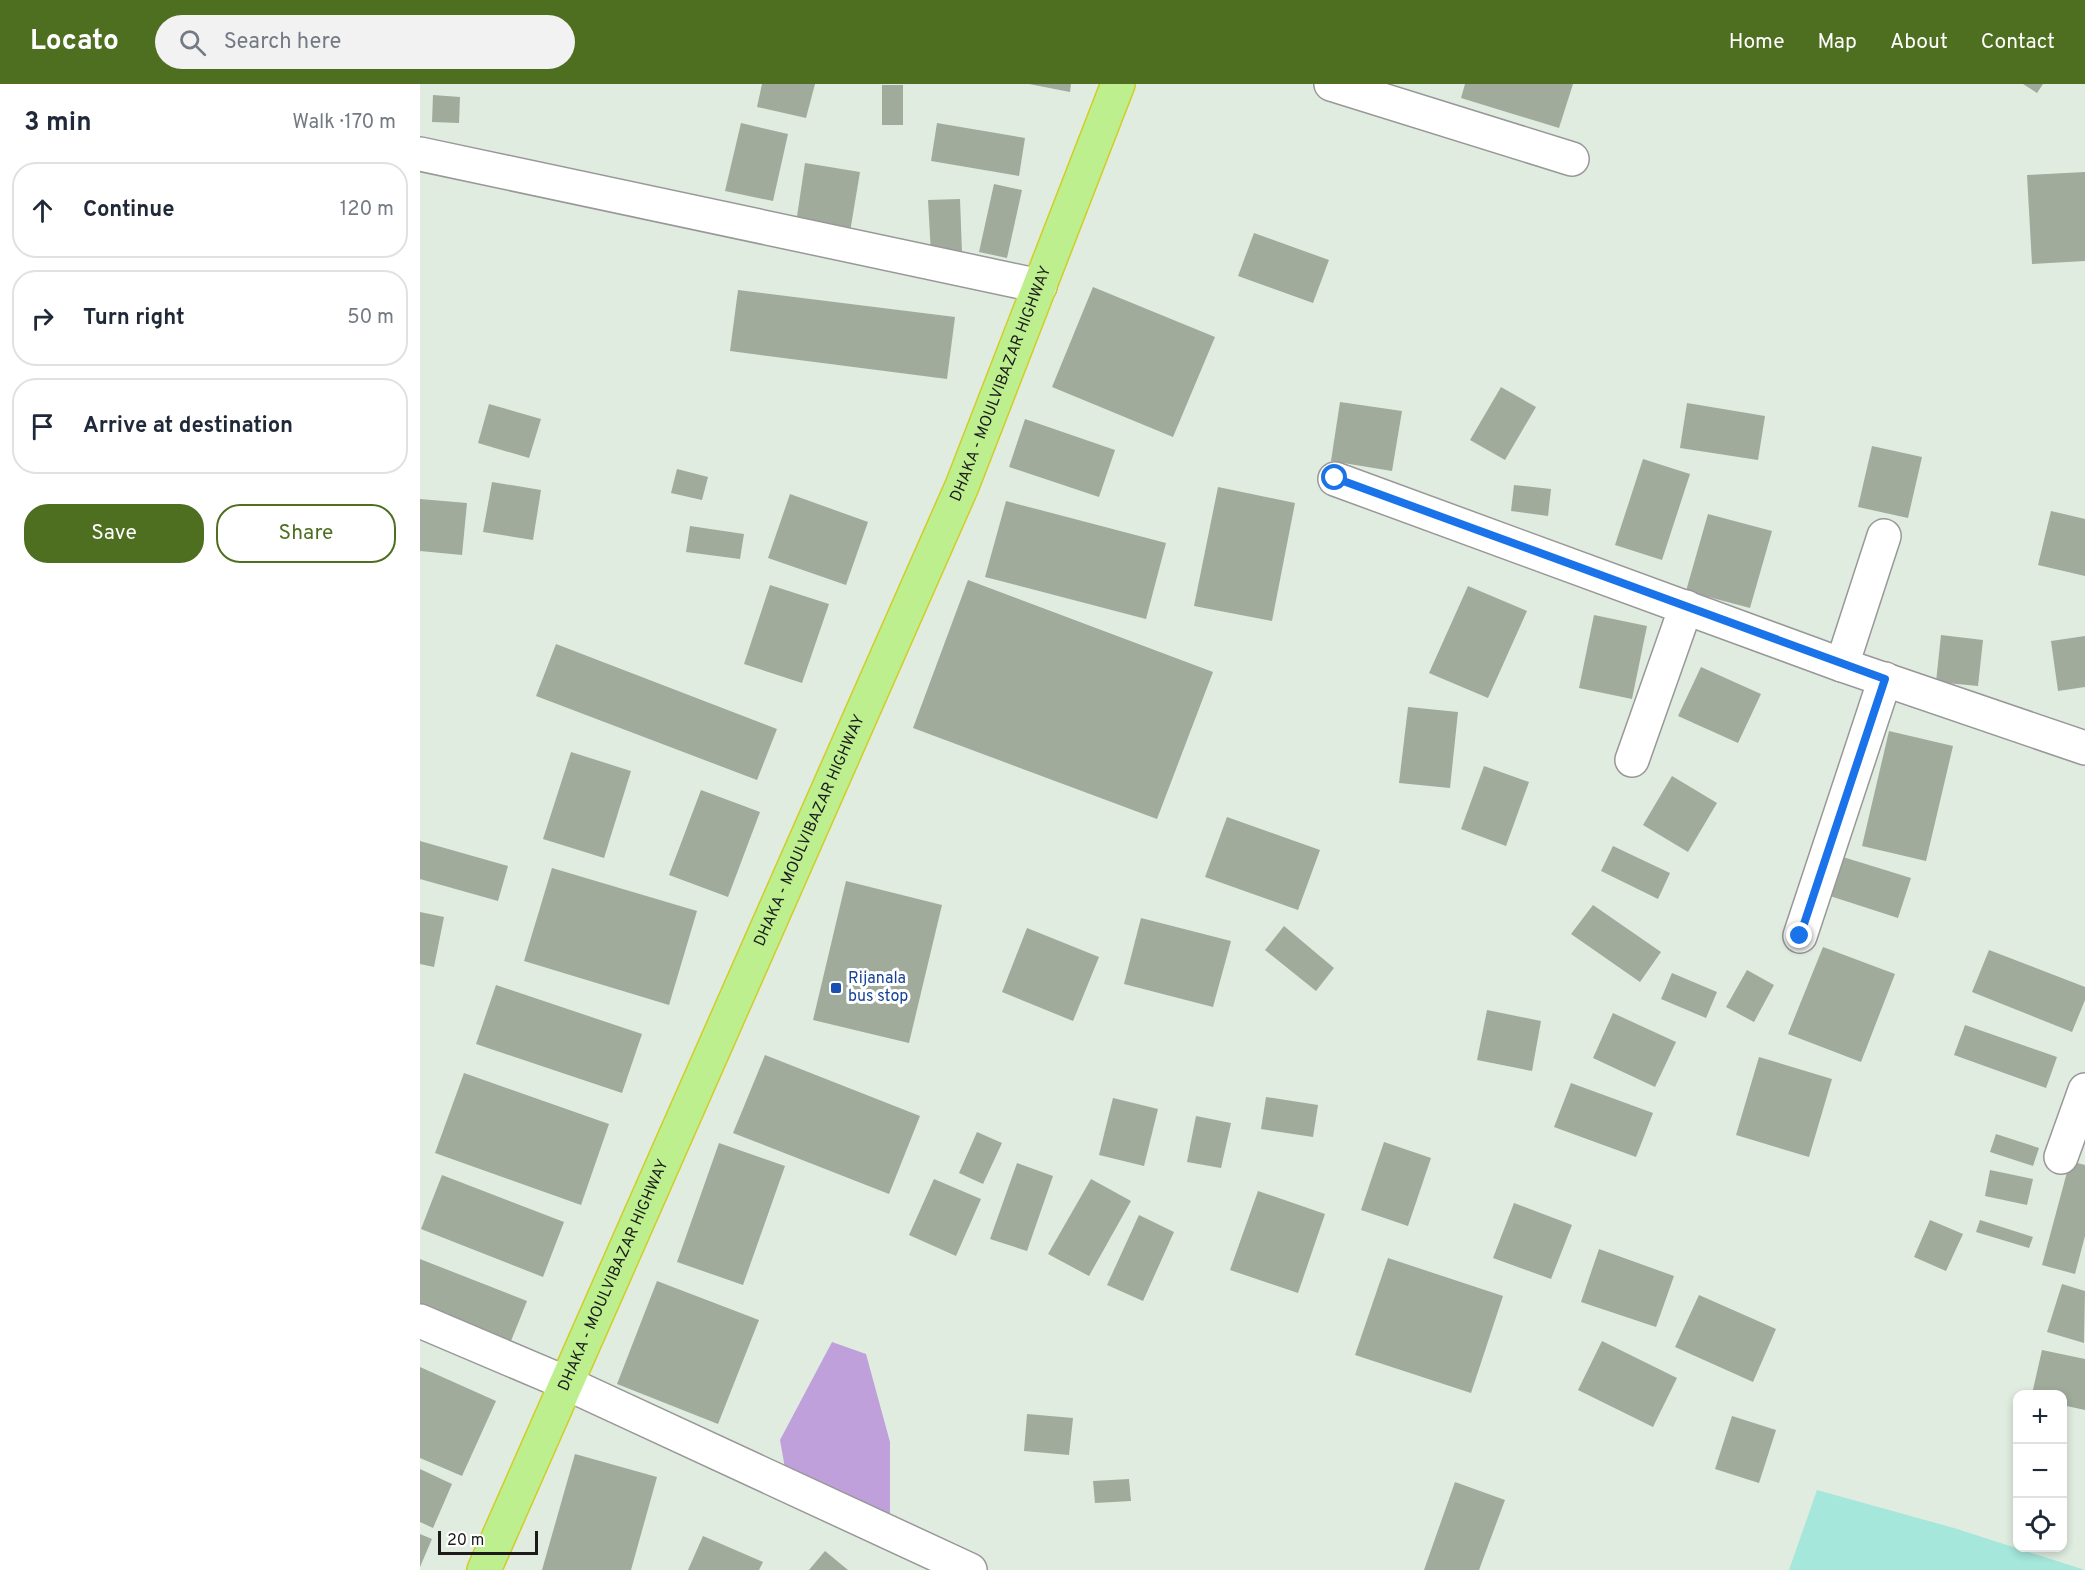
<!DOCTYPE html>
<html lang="en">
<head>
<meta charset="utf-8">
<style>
  :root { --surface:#fff; --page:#f2f2f3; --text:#1f2937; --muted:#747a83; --line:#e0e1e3; --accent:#4e6e20 }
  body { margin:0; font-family:Overpass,sans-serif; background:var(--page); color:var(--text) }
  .controls { position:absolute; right:18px; bottom:18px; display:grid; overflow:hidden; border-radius:12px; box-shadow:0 3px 9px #0003 }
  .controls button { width:54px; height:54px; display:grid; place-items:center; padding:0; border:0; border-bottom:2px solid var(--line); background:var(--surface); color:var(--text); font:30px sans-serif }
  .scale { position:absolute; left:18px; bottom:15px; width:100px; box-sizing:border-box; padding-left:6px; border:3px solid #1b1b1b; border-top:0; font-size:16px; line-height:21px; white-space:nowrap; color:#1b1b1b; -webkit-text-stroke:4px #fff; paint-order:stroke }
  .stop { position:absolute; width:18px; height:18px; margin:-14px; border:4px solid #1a73e8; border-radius:50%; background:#fff }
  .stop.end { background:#1a73e8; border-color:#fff; box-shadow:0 2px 6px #0008 }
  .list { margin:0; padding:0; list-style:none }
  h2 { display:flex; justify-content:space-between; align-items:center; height:78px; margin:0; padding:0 24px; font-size:26px }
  h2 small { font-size:20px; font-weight:400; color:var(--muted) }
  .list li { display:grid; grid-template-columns:39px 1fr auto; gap:18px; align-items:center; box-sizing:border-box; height:96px; margin:0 12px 12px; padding:0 12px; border:2px solid var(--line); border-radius:24px }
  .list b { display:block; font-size:22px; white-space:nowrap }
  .list em { font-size:20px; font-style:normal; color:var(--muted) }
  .actions { display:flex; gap:12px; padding:18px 24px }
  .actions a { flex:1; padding:14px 0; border:2px solid var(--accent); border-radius:24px; text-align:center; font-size:21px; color:var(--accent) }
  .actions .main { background:var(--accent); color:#fff }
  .icon { flex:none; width:33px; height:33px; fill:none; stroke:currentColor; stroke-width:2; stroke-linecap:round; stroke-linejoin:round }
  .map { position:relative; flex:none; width:1665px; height:1486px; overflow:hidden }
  header { display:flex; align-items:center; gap:36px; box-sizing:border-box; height:84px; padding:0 30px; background:var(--accent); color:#fff }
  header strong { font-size:28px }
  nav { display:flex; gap:33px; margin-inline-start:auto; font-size:21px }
  .search { width:420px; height:54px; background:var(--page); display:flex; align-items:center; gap:15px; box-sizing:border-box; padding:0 21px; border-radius:33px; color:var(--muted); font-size:22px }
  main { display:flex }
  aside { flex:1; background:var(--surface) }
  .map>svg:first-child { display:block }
  .grass { fill:#a5e7db }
  .water { fill:#bfa0da }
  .building { fill:#a0ab9c }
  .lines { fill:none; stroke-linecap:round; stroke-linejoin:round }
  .minor-casing { stroke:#989898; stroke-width:36 }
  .trunk-casing { stroke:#d2cc26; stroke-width:36 }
  .minor { stroke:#fff; stroke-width:33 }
  .trunk { stroke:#beef8f; stroke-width:33 }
  .route { stroke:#1a73e8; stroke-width:8 }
  .transit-dot { fill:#1a4fb4; stroke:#fff; stroke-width:2 }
  .labels { text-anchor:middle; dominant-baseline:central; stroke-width:6; stroke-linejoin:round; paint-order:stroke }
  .street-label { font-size:16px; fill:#1b1b1b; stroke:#fff }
  .transit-label { font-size:16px; fill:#164399; stroke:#fff; text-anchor:start }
</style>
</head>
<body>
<header>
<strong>Locato</strong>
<div class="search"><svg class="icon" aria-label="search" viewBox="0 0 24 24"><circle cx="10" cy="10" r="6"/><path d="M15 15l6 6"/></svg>Search here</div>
<nav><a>Home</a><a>Map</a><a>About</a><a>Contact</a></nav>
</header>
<main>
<aside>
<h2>3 min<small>Walk · 170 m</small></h2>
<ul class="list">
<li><svg class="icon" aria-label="ahead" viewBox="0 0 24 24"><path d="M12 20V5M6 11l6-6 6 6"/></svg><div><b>Continue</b></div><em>120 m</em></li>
<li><svg class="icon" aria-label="right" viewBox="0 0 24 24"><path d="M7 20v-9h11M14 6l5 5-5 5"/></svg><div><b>Turn right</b></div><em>50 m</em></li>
<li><svg class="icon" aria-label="arrive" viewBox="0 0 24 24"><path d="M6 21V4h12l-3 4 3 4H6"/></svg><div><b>Arrive at destination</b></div></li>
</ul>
<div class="actions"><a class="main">Save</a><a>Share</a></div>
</aside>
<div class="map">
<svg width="1665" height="1486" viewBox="0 0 1665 1486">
  <rect width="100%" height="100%" fill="#e0ece0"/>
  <path class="grass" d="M1397 1406 1534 1444 1665 1486H1369Z"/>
  <path class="water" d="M412 1258 446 1270 470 1358V1439L366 1390 360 1356Z"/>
  <g class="building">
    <path d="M342 0H395L386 34 337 23Z"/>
    <path d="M609 0H651L650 8Z"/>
    <path d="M1045 0H1153L1139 44 1041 14Z"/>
    <path d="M1603 0H1623L1617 9Z"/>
    <rect x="462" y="1" width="21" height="40"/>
    <path d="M13 11 40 13 39 39 12 38Z"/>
    <path d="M321 39 368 50 353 117 305 107Z"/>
    <path d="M517 39 605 54 599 92 511 77Z"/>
    <path d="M385 79 440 88 430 148 376 139Z"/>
    <path d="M1665 88V177L1612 180 1607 91Z"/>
    <path d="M574 100 602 106 587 174 559 168Z"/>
    <path d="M540 115 542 169 511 170 508 116Z"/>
    <path d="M834 149 909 176 893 219 818 192Z"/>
    <path d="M673 203 795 253 753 353 632 303Z"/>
    <path d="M318 206 535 233 527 295 310 267Z"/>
    <path d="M1081 303 1116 323 1085 376 1050 356Z"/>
    <path d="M920 318 982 327 972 387 911 377Z"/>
    <path d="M1267 319 1345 332 1338 376 1260 364Z"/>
    <path d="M69 320 121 335 109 374 58 359Z"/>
    <path d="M605 335 695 366 679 413 589 383Z"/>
    <path d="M1452 362 1502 373 1488 434 1438 423Z"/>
    <path d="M1223 375 1270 390 1242 476 1195 461Z"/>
    <path d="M257 385 288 393 282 416 251 409Z"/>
    <path d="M72 398 121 406 113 456 63 448Z"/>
    <path d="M1094 401 1131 405 1128 432 1091 427Z"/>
    <path d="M798 403 875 419 852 537 774 522Z"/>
    <path d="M370 410 448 438 426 501 348 474Z"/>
    <path d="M0 415 47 419 42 471 0 467Z"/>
    <path d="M586 417 746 459 726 535 565 493Z"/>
    <path d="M1631 427 1665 435V492L1618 481Z"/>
    <path d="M1288 430 1352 447 1330 524 1266 507Z"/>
    <path d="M270 442 324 450 320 475 266 468Z"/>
    <path d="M548 496 793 588 737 735 493 644Z"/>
    <path d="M350 501 409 520 382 599 324 580Z"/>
    <path d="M1048 502 1107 527 1068 614 1009 589Z"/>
    <path d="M1174 531 1227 542 1212 615 1159 604Z"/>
    <path d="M1521 551 1563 556 1558 602 1516 598Z"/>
    <path d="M1665 552V603L1638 607 1631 557Z"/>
    <path d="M136 560 357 645 337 696 116 612Z"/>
    <path d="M1281 583 1341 610 1318 659 1258 632Z"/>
    <path d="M988 623 1038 628 1030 704 979 699Z"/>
    <path d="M1469 647 1533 662 1506 777 1442 762Z"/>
    <path d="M151 668 211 687 184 774 123 755Z"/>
    <path d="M1064 682 1109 698 1086 762 1041 745Z"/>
    <path d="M1252 692 1297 719 1268 768 1223 741Z"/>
    <path d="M281 706 340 728 308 813 249 791Z"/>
    <path d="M807 733 900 766 878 826 785 793Z"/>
    <path d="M0 757 88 782 78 817 0 795Z"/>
    <path d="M1193 762 1250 789 1238 815 1181 787Z"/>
    <path d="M1423 773 1491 794 1478 834 1410 812Z"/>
    <path d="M132 784 277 827 249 921 104 877Z"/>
    <path d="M426 797 522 821 489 959 393 936Z"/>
    <path d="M1173 821 1241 868 1220 898 1151 850Z"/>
    <path d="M0 828 24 833 14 883 0 880Z"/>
    <path d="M721 834 811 857 793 923 704 900Z"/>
    <path d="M864 842 914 884 896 907 845 866Z"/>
    <path d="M607 844 679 873 653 937 582 908Z"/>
    <path d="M1403 863 1475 890 1441 978 1368 950Z"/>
    <path d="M1569 866 1665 903V916L1652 948 1552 908Z"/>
    <path d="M1327 886 1354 901 1334 938 1306 923Z"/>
    <path d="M1252 889 1297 908 1286 934 1241 915Z"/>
    <path d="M76 901 222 950 202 1009 56 960Z"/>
    <path d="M1067 926 1121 937 1112 987 1057 976Z"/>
    <path d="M1193 929 1256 958 1235 1003 1173 974Z"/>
    <path d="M1545 941 1637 973 1626 1004 1534 971Z"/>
    <path d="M345 971 500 1032 469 1110 313 1049Z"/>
    <path d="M1339 973 1412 995 1389 1073 1316 1051Z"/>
    <path d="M44 989 189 1040 161 1121 15 1069Z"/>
    <path d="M1151 999 1233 1029 1216 1073 1134 1043Z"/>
    <path d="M846 1013 898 1021 893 1053 841 1045Z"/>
    <path d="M693 1014 738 1025 724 1082 679 1071Z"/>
    <path d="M776 1032 811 1039 801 1084 767 1078Z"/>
    <path d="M557 1048 582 1059 563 1100 539 1089Z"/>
    <path d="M1576 1050 1619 1064 1613 1082 1570 1068Z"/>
    <path d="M964 1058 1011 1074 988 1142 941 1126Z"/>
    <path d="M299 1059 365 1082 323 1201 257 1178Z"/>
    <path d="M1650 1077 1665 1081V1152L1655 1190 1622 1181Z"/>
    <path d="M597 1079 633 1092 607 1167 570 1155Z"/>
    <path d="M1570 1086 1613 1095 1607 1121 1565 1112Z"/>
    <path d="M22 1091 144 1138 123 1193 1 1145Z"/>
    <path d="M514 1095 561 1115 536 1172 489 1151Z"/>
    <path d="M671 1095 711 1117 669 1192 628 1170Z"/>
    <path d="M838 1107 905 1130 878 1209 810 1186Z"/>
    <path d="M1094 1119 1152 1141 1131 1195 1073 1174Z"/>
    <path d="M719 1131 754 1148 723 1217 687 1201Z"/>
    <path d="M1510 1136 1543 1150 1526 1187 1494 1173Z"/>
    <path d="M1560 1136 1613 1153 1609 1164 1556 1148Z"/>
    <path d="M1179 1165 1254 1192 1236 1243 1161 1218Z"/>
    <path d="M968 1174 1083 1212 1051 1309 935 1271Z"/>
    <path d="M0 1175 107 1217 91 1257 0 1221Z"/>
    <path d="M237 1197 339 1236 298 1340 197 1300Z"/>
    <path d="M1642 1200 1665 1207 1664 1259 1627 1248Z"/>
    <path d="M1279 1211 1356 1245 1333 1298 1255 1263Z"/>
    <path d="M1182 1257 1257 1294 1233 1343 1158 1306Z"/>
    <path d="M1622 1266 1665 1275V1326L1642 1321V1310H1612Z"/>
    <path d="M0 1283 76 1317 42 1392 0 1374Z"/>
    <path d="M607 1330 653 1334 649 1371 604 1367Z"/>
    <path d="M1312 1332 1356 1346 1339 1399 1295 1385Z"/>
    <path d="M155 1370 237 1393 211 1486H122Z"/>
    <path d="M0 1385 32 1400 13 1444 0 1438Z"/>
    <path d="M709 1395 711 1417 675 1419 673 1397Z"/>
    <path d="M1035 1398 1085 1416 1059 1486H1004Z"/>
    <path d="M0 1450 12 1455 0 1483Z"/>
    <path d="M283 1452 343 1478 339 1486H268Z"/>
    <path d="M405 1467 428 1486H389Z"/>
  </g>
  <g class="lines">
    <g class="minor-casing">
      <g id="minor">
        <path d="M911 0 1152 75"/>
        <path d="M0 70 620 202"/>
        <path d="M915 395 1422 581 1665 664"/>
        <path d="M1422 581 1464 452"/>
        <path d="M1212 676 1266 523"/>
        <path d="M1380 852 1465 595"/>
        <path d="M1641 1073 1665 1006"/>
        <path d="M0 1237 146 1299 550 1486"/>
      </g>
    </g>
    <g class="trunk-casing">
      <g id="trunk">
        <path id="s1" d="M64 1486 542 402 698 0"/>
      </g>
    </g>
    <use href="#minor" class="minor"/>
    <use href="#trunk" class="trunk"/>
  </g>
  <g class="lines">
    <path class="route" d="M915 394 1465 595 1380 852"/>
  </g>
  <rect class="transit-dot" x="410" y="898" width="12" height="12" rx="3"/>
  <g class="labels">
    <g class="street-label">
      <text stroke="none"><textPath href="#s1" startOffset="1294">DHAKA - MOULVIBAZAR HIGHWAY</textPath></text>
      <text stroke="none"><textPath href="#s1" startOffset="808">DHAKA - MOULVIBAZAR HIGHWAY</textPath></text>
      <text stroke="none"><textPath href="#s1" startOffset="322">DHAKA - MOULVIBAZAR HIGHWAY</textPath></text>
    </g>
    <g class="transit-label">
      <text x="428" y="895">Rijanala<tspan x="428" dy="18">bus stop</tspan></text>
    </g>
  </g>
</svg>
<div class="controls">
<button>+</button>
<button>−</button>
<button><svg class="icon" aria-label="locate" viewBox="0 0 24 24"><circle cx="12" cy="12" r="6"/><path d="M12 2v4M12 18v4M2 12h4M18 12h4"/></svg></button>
</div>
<div class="scale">20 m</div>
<div class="stop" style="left:915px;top:394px"></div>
<div class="stop end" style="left:1380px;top:852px"></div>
</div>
</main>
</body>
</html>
